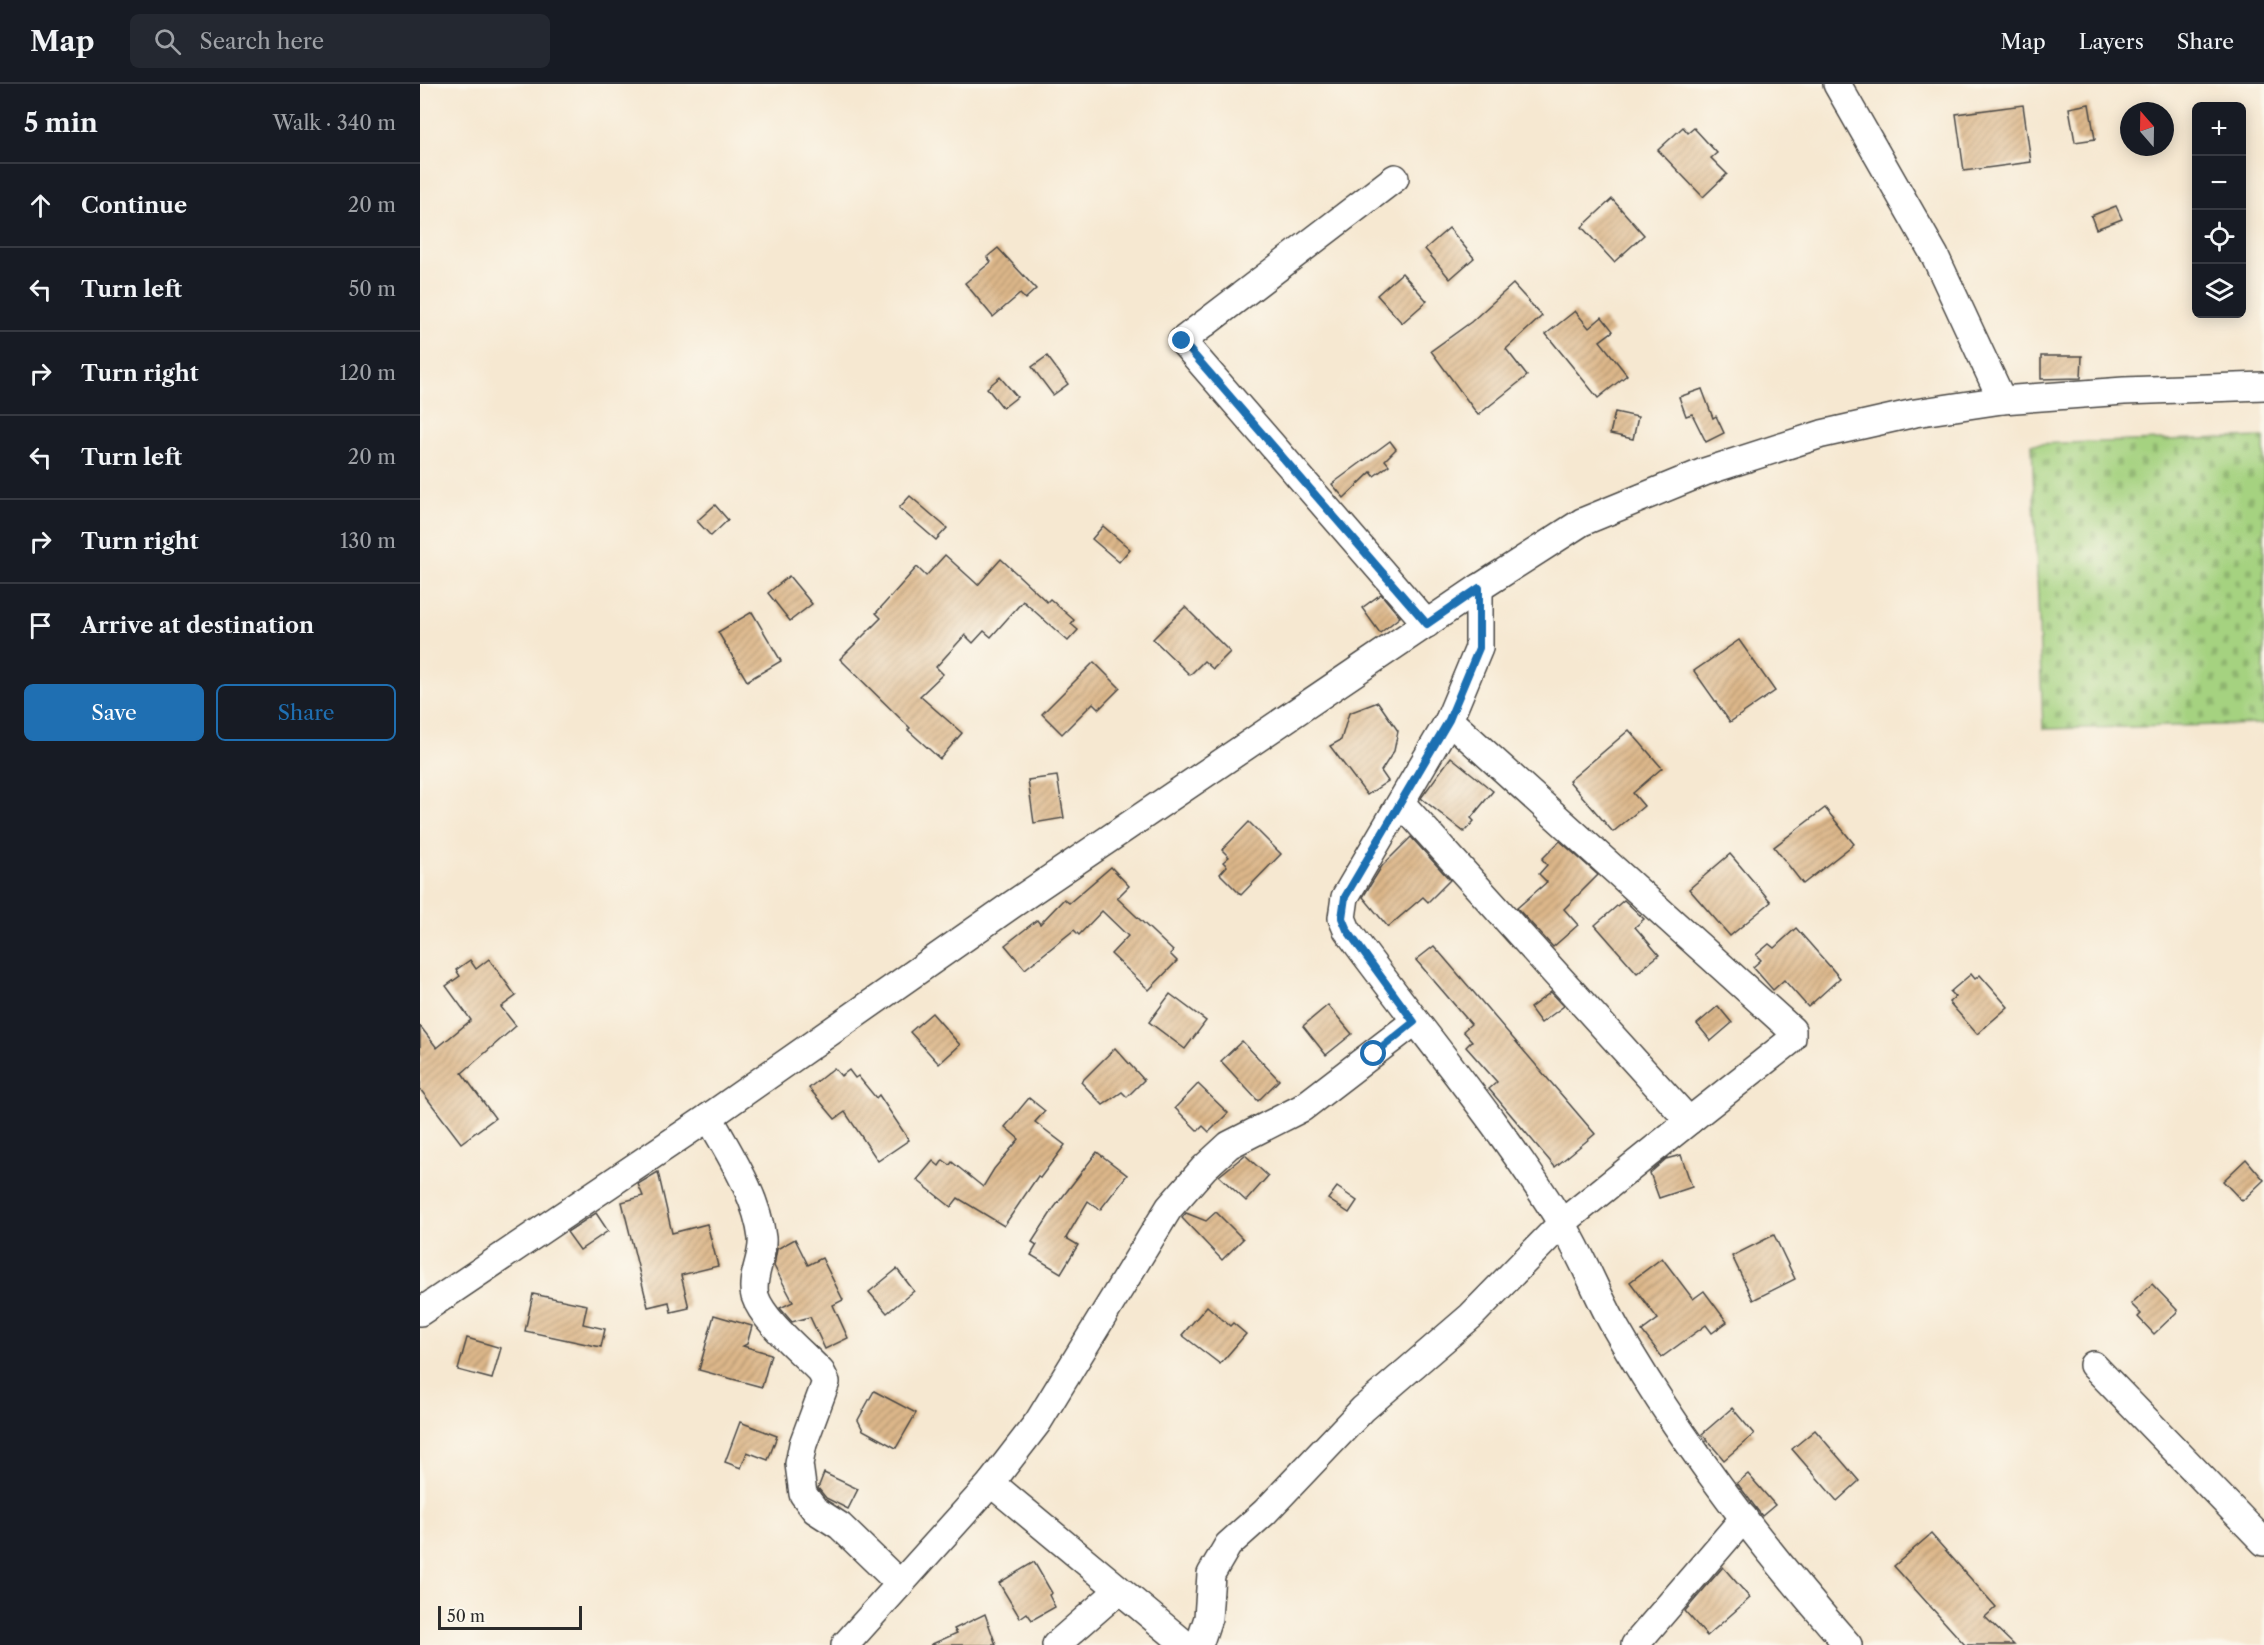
<!DOCTYPE html>
<html lang="en">
<head>
<meta charset="utf-8">
<style>
  :root { --surface:#171b24; --page:#242831; --text:#f1f3f6; --muted:#9ea1a6; --line:#363941; --accent:#1f6fb2 }
  body { margin:0; font-family:"Libre Caslon Text",serif; background:var(--page); color:var(--text) }
  .controls { position:absolute; right:18px; top:18px; display:grid; overflow:hidden; border-radius:9px; box-shadow:0 3px 15px #0003 }
  .controls button { width:54px; height:54px; display:grid; place-items:center; padding:0; border:0; border-bottom:2px solid var(--line); background:var(--surface); color:var(--text); font:30px sans-serif }
  .compass { position:absolute; left:1700px; top:18px; width:54px; height:54px; border-radius:50%; background:var(--surface); box-shadow:0 3px 15px #0003; rotate:340deg }
  .scale { position:absolute; left:18px; bottom:15px; width:144px; box-sizing:border-box; padding-left:6px; border:3px solid #2b2b2b; border-top:0; font-size:16px; line-height:21px; white-space:nowrap; color:#2b2b2b; -webkit-text-stroke:4px #fbf7ec; paint-order:stroke }
  .stop { position:absolute; width:18px; height:18px; margin:-14px; border:4px solid #1f6fb2; border-radius:50%; background:#fff }
  .stop.end { background:#1f6fb2; border-color:#fff; box-shadow:0 2px 6px #0008 }
  .list { margin:0; padding:0; list-style:none }
  h2 { display:flex; justify-content:space-between; align-items:center; height:78px; margin:0; padding:0 24px; font-size:26px }
  h2 small { font-size:20px; font-weight:400; color:var(--muted) }
  .list li { display:grid; grid-template-columns:39px 1fr auto; gap:18px; align-items:center; box-sizing:border-box; height:84px; padding:0 24px; border-top:2px solid var(--line) }
  .list b { display:block; font-size:22px; white-space:nowrap }
  .list em { font-size:20px; font-style:normal; color:var(--muted) }
  .actions { display:flex; gap:12px; padding:18px 24px }
  .actions a { flex:1; padding:14px 0; border:2px solid var(--accent); border-radius:9px; text-align:center; font-size:21px; color:var(--accent) }
  .actions .main { background:var(--accent); color:#fff }
  .icon { flex:none; width:33px; height:33px; fill:none; stroke:currentColor; stroke-width:2; stroke-linecap:round; stroke-linejoin:round }
  .map { position:relative; flex:none; width:1844px; height:1561px; overflow:hidden }
  header { display:flex; align-items:center; gap:36px; box-sizing:border-box; height:84px; padding:0 30px; background:var(--surface); border-bottom:2px solid var(--line) }
  header strong { font-size:28px }
  nav { display:flex; gap:33px; margin-inline-start:auto; font-size:21px }
  .search { width:420px; height:54px; background:var(--page); display:flex; align-items:center; gap:15px; box-sizing:border-box; padding:0 21px; border-radius:9px; color:var(--muted); font-size:22px }
  main { display:flex }
  aside { flex:1; background:var(--surface) }
  .map>svg:first-child { display:block }
  .cemetery { fill:url(#cemetery-stones); stroke:#687e56; stroke-width:1.5 }
  .building { fill:url(#building-hatch) }
  .lines { fill:none; stroke-linecap:round; stroke-linejoin:round }
  .minor-casing { stroke:#494744; stroke-width:30 }
  .minor { stroke:#fff; stroke-width:27 }
  .route { stroke:#1f6fb2; stroke-width:8 }
</style>
</head>
<body>
<header>
<strong>Map</strong>
<div class="search"><svg class="icon" aria-label="search" viewBox="0 0 24 24"><circle cx="10" cy="10" r="6"/><path d="M15 15l6 6"/></svg>Search here</div>
<nav><a>Map</a><a>Layers</a><a>Share</a></nav>
</header>
<main>
<aside>
<h2>5 min<small>Walk · 340 m</small></h2>
<ul class="list">
<li><svg class="icon" aria-label="ahead" viewBox="0 0 24 24"><path d="M12 20V5M6 11l6-6 6 6"/></svg><div><b>Continue</b></div><em>20 m</em></li>
<li><svg class="icon" aria-label="left" viewBox="0 0 24 24"><path d="M17 20v-9H6M10 6l-5 5 5 5"/></svg><div><b>Turn left</b></div><em>50 m</em></li>
<li><svg class="icon" aria-label="right" viewBox="0 0 24 24"><path d="M7 20v-9h11M14 6l5 5-5 5"/></svg><div><b>Turn right</b></div><em>120 m</em></li>
<li><svg class="icon" aria-label="left" viewBox="0 0 24 24"><path d="M17 20v-9H6M10 6l-5 5 5 5"/></svg><div><b>Turn left</b></div><em>20 m</em></li>
<li><svg class="icon" aria-label="right" viewBox="0 0 24 24"><path d="M7 20v-9h11M14 6l5 5-5 5"/></svg><div><b>Turn right</b></div><em>130 m</em></li>
<li><svg class="icon" aria-label="arrive" viewBox="0 0 24 24"><path d="M6 21V4h12l-3 4 3 4H6"/></svg><div><b>Arrive at destination</b></div></li>
</ul>
<div class="actions"><a class="main">Save</a><a>Share</a></div>
</aside>
<div class="map">
<svg width="1844" height="1561" viewBox="0 0 1844 1561">
  <defs>
    <pattern id="cemetery-stones" width="16" height="16" patternUnits="userSpaceOnUse" patternTransform="scale(1.5)"><rect width="16" height="16" fill="#a5d280"/><path d="M2 7V4a2 2 0 0 1 4 0v3zM10 15v-3a2 2 0 0 1 4 0v3z" fill="#8eb46f"/></pattern>
    <pattern id="building-hatch" width="6" height="6" patternUnits="userSpaceOnUse" patternTransform="scale(1.5)"><rect width="6" height="6" fill="#ddb78a"/><path d="M-1 1l2-2M0 6l6-6M5 7l2-2" fill="none" stroke="#b39571"/></pattern>
  </defs>
  <rect width="100%" height="100%" fill="#fbf7ec"/>
  <filter id="ink" filterUnits="userSpaceOnUse"><feTurbulence type="fractalNoise" baseFrequency=".0167" numOctaves="2"/><feDisplacementMap in="SourceGraphic" scale="12" xChannelSelector="R" yChannelSelector="G"/><feConvolveMatrix kernelMatrix="1 2 1 2 8 2 1 2 1" color-interpolation-filters="sRGB"/></filter>
  <filter id="wash" filterUnits="userSpaceOnUse"><feTurbulence type="fractalNoise" baseFrequency=".008" numOctaves="4" result="noise"/><feDisplacementMap in="SourceGraphic" scale="24" xChannelSelector="R" yChannelSelector="G"/><feGaussianBlur stdDeviation="1.35" result="paint"/><feColorMatrix in="noise" values="0 0 0 0 0 0 0 0 0 0 0 0 0 0 0 0 0 1.4 0 .05"/><feComposite in="paint" operator="in"/></filter>
  <g filter="url(#wash)">
    <rect width="100%" height="100%" fill="#f6e8d1"/>
    <path class="cemetery" d="M1844 353V640L1623 645 1612 360Z"/>
    <g id="blocks">
      <g class="building">
        <path d="M1669 20 1675 55 1655 58 1649 24Z"/>
        <path d="M1603 21 1611 78 1544 87 1536 30Z"/>
        <path d="M1263 43 1268 49 1274 44 1297 69 1291 74 1307 90 1283 113 1238 66Z"/>
        <path d="M1192 115 1224 151 1194 178 1162 143Z"/>
        <path d="M1696 122 1702 135 1676 145 1671 132Z"/>
        <path d="M1029 144 1054 174 1030 195 1005 165Z"/>
        <path d="M578 164 616 205 605 215 600 210 573 233 545 199 571 178 567 173Z"/>
        <path d="M982 189 1007 217 982 239 957 211Z"/>
        <path d="M1093 200 1122 232 1086 265 1107 292 1058 331 1011 267 1051 238Z"/>
        <path d="M1155 227 1169 244 1182 233 1193 247 1180 257 1207 291 1178 314 1126 250Z"/>
        <path d="M627 272 648 300 633 311 612 283Z"/>
        <path d="M1621 272H1662L1661 294 1621 295Z"/>
        <path d="M580 293 597 313 583 324 567 304Z"/>
        <path d="M1282 305 1293 334 1296 332 1304 349 1286 358 1272 330 1266 332 1259 313Z"/>
        <path d="M1195 328 1218 333 1213 355 1190 350Z"/>
        <path d="M970 357 976 365 965 376 969 381 954 392 951 388 924 414 912 400Z"/>
        <path d="M490 412 527 444 516 456 479 424Z"/>
        <path d="M295 421 308 436 291 452 277 437Z"/>
        <path d="M683 442 710 465 699 478 672 455Z"/>
        <path d="M525 471 558 501 581 475 627 518 630 515 654 536 651 540 658 546 648 557 603 517 571 553 564 547 553 559 545 551 516 583 523 590 500 612 542 649 520 675 488 646 490 644 420 575 461 534 456 529 497 483 506 492Z"/>
        <path d="M369 492 392 520 370 537 348 509Z"/>
        <path d="M961 510 980 533 960 549 942 524Z"/>
        <path d="M765 523 810 568 793 585 784 577 770 591 733 555Z"/>
        <path d="M332 528 361 577 327 597 298 548Z"/>
        <path d="M1319 556 1355 607 1310 638 1274 587Z"/>
        <path d="M674 578 700 604 679 625 673 619 642 650 622 630Z"/>
        <path d="M958 618 978 647 974 667 961 687 968 697 947 711 910 662 921 656 929 629Z"/>
        <path d="M1209 646 1242 684 1213 709 1224 722 1193 748 1149 697Z"/>
        <path d="M1031 673 1073 707 1051 734 1054 737 1044 748 1001 714Z"/>
        <path d="M637 692 644 734 614 739 608 696Z"/>
        <path d="M1405 724 1434 760 1383 800 1354 763Z"/>
        <path d="M829 738 861 770 821 811 800 790 807 782 803 778 809 773 802 766Z"/>
        <path d="M991 753 1030 796 1008 818 1003 813 968 843 943 813 962 782Z"/>
        <path d="M1140 757 1178 791 1144 825 1158 841 1133 863 1097 824 1127 798 1119 790 1127 781 1122 775Z"/>
        <path d="M1310 770 1351 818 1310 852 1269 805Z"/>
        <path d="M691 783 709 802 697 814 753 867 750 870 757 877 729 906 691 870 708 852 682 827 659 851 654 846 605 885 585 861 617 836 620 840 644 815 649 819Z"/>
        <path d="M1204 816 1224 835 1215 843 1239 871 1217 889 1175 841Z"/>
        <path d="M1376 844 1420 894 1388 923 1364 896 1353 906 1333 883 1341 876 1336 871 1349 860 1354 864Z"/>
        <path d="M1014 862 1175 1050 1135 1083 1069 1005 1077 998 1046 963 1052 957 1043 947 1051 940 996 876Z"/>
        <path d="M69 875 96 912 81 923 96 942 42 989 75 1034 41 1059 0 1005V942L17 964 51 936 26 902 40 892 36 886 50 876 56 885Z"/>
        <path d="M1551 890 1555 895 1560 891 1588 923 1557 950 1529 918 1535 913 1530 908Z"/>
        <path d="M1131 908 1144 922 1121 939 1110 924Z"/>
        <path d="M750 910 786 937 765 965 729 938Z"/>
        <path d="M908 921 932 950 906 971 883 942Z"/>
        <path d="M1298 922 1312 939 1291 957 1277 940Z"/>
        <path d="M512 929 540 961 519 980 490 948Z"/>
        <path d="M822 957 859 996 838 1017 801 977Z"/>
        <path d="M695 964 724 996 707 1013 702 1008 683 1021 661 998Z"/>
        <path d="M414 984 421 992 429 986 435 994 438 992 456 1014 459 1011 489 1056 458 1077 425 1028 415 1035 389 1004Z"/>
        <path d="M778 1000 808 1029 789 1048 783 1042 778 1047 755 1024Z"/>
        <path d="M609 1014 625 1027 615 1038 645 1061 620 1094 618 1092 584 1142 538 1114 531 1123 497 1096 513 1077 519 1082 523 1076 530 1081 532 1078 563 1103 574 1085 599 1055 585 1043Z"/>
        <path d="M677 1068 707 1091 680 1126 668 1117 646 1154 658 1161 641 1189 611 1171 617 1161 612 1158 634 1124Z"/>
        <path d="M825 1071 848 1092 826 1117 799 1092Z"/>
        <path d="M1261 1071 1272 1103 1239 1114 1230 1089 1246 1075Z"/>
        <path d="M1826 1075 1844 1096 1822 1117 1803 1097Z"/>
        <path d="M238 1088 252 1149 287 1140 298 1182 261 1191 269 1224 251 1228 249 1218 228 1223 202 1118 223 1112 218 1100Z"/>
        <path d="M917 1103 937 1117 929 1129 908 1115Z"/>
        <path d="M796 1128 823 1155 802 1176 762 1134 766 1129 786 1137Z"/>
        <path d="M176 1129 188 1147 160 1166 147 1148Z"/>
        <path d="M1354 1151 1375 1195 1333 1216 1312 1172Z"/>
        <path d="M375 1155 388 1181 402 1174 423 1216 413 1221 428 1254 405 1265 390 1233 372 1238 360 1224 373 1218 354 1182 357 1165Z"/>
        <path d="M1242 1174 1273 1215 1284 1207 1307 1238 1292 1249 1286 1241 1242 1273 1222 1247 1238 1235 1210 1198Z"/>
        <path d="M477 1185 494 1207 467 1229 449 1208Z"/>
        <path d="M1732 1200 1758 1227 1734 1250 1718 1233 1721 1230 1711 1220Z"/>
        <path d="M113 1210 167 1221 163 1240 185 1245 181 1263 105 1247Z"/>
        <path d="M787 1222 810 1242 813 1239 826 1250 800 1280 762 1251Z"/>
        <path d="M294 1231 332 1242 327 1260 323 1262 351 1270 342 1303 279 1286Z"/>
        <path d="M47 1254 81 1264 72 1295 38 1286Z"/>
        <path d="M454 1307 496 1329 476 1364 443 1346 438 1336Z"/>
        <path d="M1312 1324 1334 1350 1304 1376 1282 1350Z"/>
        <path d="M320 1338 357 1352 348 1376 327 1368 321 1384 305 1378Z"/>
        <path d="M1395 1346 1439 1397 1417 1417 1372 1365Z"/>
        <path d="M404 1389 438 1405 428 1425 406 1414 398 1404Z"/>
        <path d="M1328 1390 1355 1421 1342 1432 1317 1399Z"/>
        <path d="M1511 1450 1576 1523 1565 1533 1594 1561H1545L1474 1482Z"/>
        <path d="M614 1478 632 1509 629 1511 635 1523 612 1536 607 1529 600 1534 579 1499Z"/>
        <path d="M1303 1483 1330 1514 1287 1552 1265 1527Z"/>
        <path d="M565 1530 576 1561H510L537 1549 534 1545Z"/>
      </g>
    </g>
  </g>
  <g filter="url(#ink)">
    <use href="#blocks" fill-opacity="0" stroke="#494744" stroke-width="1.5"/>
    <g class="lines">
      <g class="minor-casing">
        <g id="minor">
          <path d="M1417 0 1515 172 1582 316"/>
          <path d="M975 94 762 257 1007 540"/>
          <path d="M1059 504V564L1029 636 925 813 922 834 927 846C998 943 1077 1036 1141 1138 1162 1171 1176 1209 1195 1243 1260 1357 1342 1463 1428 1561"/>
          <path d="M1029 636 1372 946V954L1369 958 1269 1037"/>
          <path d="M289 1033C309 1070 337 1111 342 1154 344 1173 330 1193 335 1212 343 1237 382 1268 401 1288L406 1298 383 1360 379 1380 383 1410 395 1426 420 1442 480 1500"/>
          <path d="M0 1228 289 1033 590 822 1059 504 1162 438 1284 388 1402 350 1495 329 1582 316 1704 307 1844 302"/>
          <path d="M1673 1281 1844 1458"/>
          <path d="M571 1399 766 1561"/>
          <path d="M425 1561 571 1399 618 1338 749 1124 784 1084 809 1061 882 1024 994 938"/>
          <path d="M636 1561 699 1506"/>
          <path d="M779 1561 788 1534 791 1490 808 1461 845 1428 943 1325 1051 1232 1142 1139 1269 1037 982 720"/>
          <path d="M1215 1561 1324 1434"/>
        </g>
      </g>
      <use href="#minor" class="minor"/>
    </g>
  </g>
  <g class="lines" filter="url(#ink)">
    <path class="route" d="M762 257 1007 540 1059 504V564L1029 636 925 813 922 834 927 846 994 938 954 970"/>
  </g>
</svg>
<div class="controls">
<button>+</button>
<button>−</button>
<button><svg class="icon" aria-label="locate" viewBox="0 0 24 24"><circle cx="12" cy="12" r="6"/><path d="M12 2v4M12 18v4M2 12h4M18 12h4"/></svg></button>
<button><svg class="icon" aria-label="layers" viewBox="0 0 24 24"><path d="M12 4l9 5-9 5-9-5zM3 14l9 5 9-5"/></svg></button>
</div>
<svg class="compass" viewBox="-18 -18 36 36"><path d="M0-13l5 13h-10z" fill="#e53935"/><path d="M0 13l5-13h-10z" fill="#9ea1a6"/></svg>
<div class="scale">50 m</div>
<div class="stop" style="left:954px;top:970px"></div>
<div class="stop end" style="left:762px;top:257px"></div>
</div>
</main>
</body>
</html>
